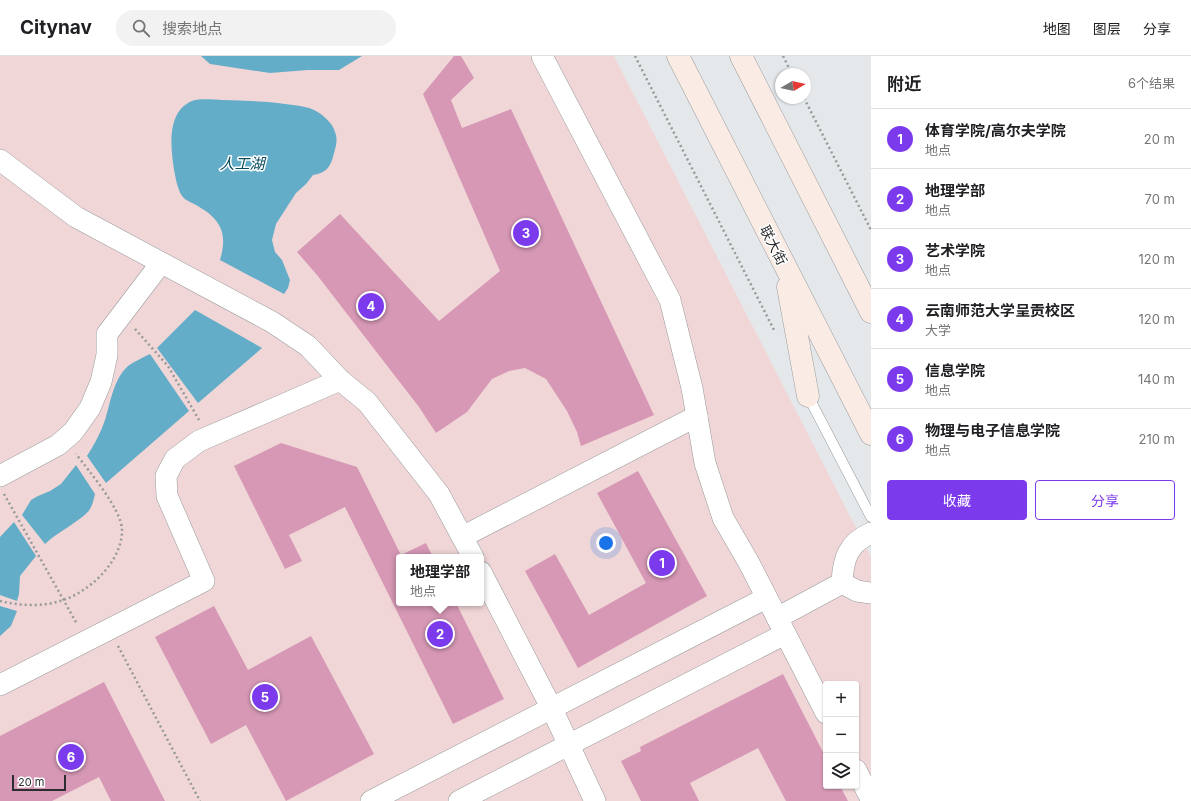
<!DOCTYPE html>
<html lang="zh">
<head>
<meta charset="utf-8">
<style>
  :root { --surface:#fff; --page:#f2f2f2; --text:#202124; --muted:#757577; --line:#e0e0e0; --accent:#7c3aed }
  body { margin:0; font-family:Inter,"Noto Sans SC",sans-serif; background:var(--page); color:var(--text) }
  .controls { position:absolute; right:12px; bottom:12px; display:grid; overflow:hidden; border-radius:4px; box-shadow:0 1px 3px #0004 }
  .controls button { width:36px; height:36px; display:grid; place-items:center; padding:0; border:0; border-bottom:1px solid var(--line); background:var(--surface); color:var(--text); font:20px sans-serif }
  .compass { position:absolute; left:775px; top:12px; width:36px; height:36px; border-radius:50%; background:var(--surface); box-shadow:0 1px 3px #0004; rotate:81deg }
  .scale { position:absolute; left:12px; bottom:10px; width:54px; box-sizing:border-box; padding-left:4px; border:2px solid #2c2d2e; border-top:0; font-size:11px; line-height:14px; white-space:nowrap; color:#2c2d2e; -webkit-text-stroke:3px #fff; paint-order:stroke }
  .you { position:absolute; left:606px; top:487px; width:14px; height:14px; margin:-10px; border:3px solid #fff; border-radius:50%; background:#1a73e8; box-shadow:0 0 0 6px #1a73e833 }
  .badge { display:grid; place-items:center; width:26px; height:26px; border-radius:50%; background:var(--accent); color:#fff; font-size:13px; font-weight:700 }
  .pin { position:absolute; translate:-50% -50%; border:2px solid #fff; box-shadow:0 1px 4px #0006 }
  .popup { position:absolute; left:396px; top:498px; width:88px; height:52px; box-sizing:border-box; display:grid; place-content:center; border-radius:4px; background:var(--surface); filter:drop-shadow(0 1px 3px #0005); font-size:13px; white-space:nowrap; color:var(--muted) }
  .popup b { font-size:15px; color:var(--text) }
  .popup::after { content:''; position:absolute; left:50%; top:100%; margin-left:-8px; border:8px solid transparent; border-top-color:var(--surface) }
  .list { margin:0; padding:0; list-style:none }
  h2 { display:flex; justify-content:space-between; align-items:center; height:52px; margin:0; padding:0 16px; font-size:17px }
  h2 small { font-size:13px; font-weight:400; color:var(--muted) }
  .list li { display:grid; grid-template-columns:26px 1fr auto; gap:12px; align-items:center; box-sizing:border-box; height:60px; padding:0 16px; border-top:1px solid var(--line) }
  .list b { display:block; font-size:15px; white-space:nowrap }
  .list p { margin:0; font-size:13px; white-space:nowrap; color:var(--muted) }
  .list em { font-size:13px; font-style:normal; color:var(--muted) }
  .actions { display:flex; gap:8px; padding:12px 16px }
  .actions a { flex:1; padding:9px 0; border:1px solid var(--accent); border-radius:4px; text-align:center; font-size:14px; color:var(--accent) }
  .actions .main { background:var(--accent); color:#fff }
  .icon { flex:none; width:22px; height:22px; fill:none; stroke:currentColor; stroke-width:2; stroke-linecap:round; stroke-linejoin:round }
  .map { position:relative; flex:none; width:871px; height:745px; overflow:hidden }
  header { display:flex; align-items:center; gap:24px; box-sizing:border-box; height:56px; padding:0 20px; background:var(--surface); border-bottom:1px solid var(--line) }
  header strong { font-size:19px }
  nav { display:flex; gap:22px; margin-inline-start:auto; font-size:14px }
  .search { width:280px; height:36px; background:var(--page); display:flex; align-items:center; gap:10px; box-sizing:border-box; padding:0 14px; border-radius:22px; color:var(--muted); font-size:15px }
  main { display:flex }
  aside { flex:1; background:var(--surface) }
  .map>svg:first-child { display:block }
  .education { fill:#f1d6d7; fill-rule:evenodd }
  .water { fill:#64adc8 }
  .building { fill:#d698b5 }
  .lines { fill:none; stroke-linecap:round; stroke-linejoin:round }
  .service-casing { stroke:#989a9d; stroke-width:11 }
  .minor-casing { stroke:#989a9d; stroke-width:22 }
  .secondary-casing { stroke:#989a9d; stroke-width:23 }
  .path { stroke:#96999a; stroke-width:2.5; stroke-dasharray:2 3; stroke-linecap:butt }
  .service { stroke:#fff; stroke-width:10 }
  .minor { stroke:#fff; stroke-width:21 }
  .secondary { stroke:#faece4; stroke-width:22 }
  .labels { text-anchor:middle; dominant-baseline:central; stroke-width:3; stroke-linejoin:round; paint-order:stroke }
  .street-label { font-size:14px; fill:#2c2d2e; stroke:#fff }
  .water-label { font-size:15px; font-style:italic; fill:#0a4b5e; stroke:#fff }
</style>
</head>
<body>
<header>
<strong>Citynav</strong>
<div class="search"><svg class="icon" aria-label="search" viewBox="0 0 24 24"><circle cx="10" cy="10" r="6"/><path d="M15 15l6 6"/></svg>搜索地点</div>
<nav><a>地图</a><a>图层</a><a>分享</a></nav>
</header>
<main>
<div class="map">
<svg width="871" height="745" viewBox="0 0 871 745">
  <rect width="100%" height="100%" fill="#e5e8ea"/>
  <path class="education" d="M0 0H614L871 501V745H0ZM399 501H481V547H399ZM826 628H856V730H826Z"/>
  <g class="water">
    <path d="M201 0H362L339 14H308L270 17 210 8Z"/>
    <path d="M223 44C247 45 270 45 293 49 300 50 308 51 314 54 322 58 333 67 335 76 338 83 336 90 334 97 331 110 327 117 313 119L306 128 296 137 276 168 272 184 275 196 282 204 290 224 288 232 284 238 220 204C228 177 221 163 196 149 188 145 182 143 179 134 177 129 176 124 175 119 171 96 165 56 192 45 201 42 214 44 223 44Z"/>
    <path d="M195 254 262 292 198 347 157 292Z"/>
    <path d="M150 298 189 355 106 427 87 400C94 389 101 376 105 364 111 345 113 324 128 310 135 305 142 302 150 298Z"/>
    <path d="M76 409 95 438C94 442 93 448 90 453 84 463 56 477 45 488L22 459 31 444 38 440 50 435 61 428Z"/>
    <path d="M14 466 36 500 20 520 19 538 17 545 0 539V481Z"/>
    <path d="M0 550 17 555 11 570 0 580Z"/>
  </g>
  <g class="building">
    <path d="M454 0H461L474 22 451 44 462 72 511 53 654 359 581 390 577 376 567 355 546 323 525 312 509 315 492 323 467 356 436 377 419 351 317 219 297 196 340 158 439 265 500 215 423 38Z"/>
    <path d="M281 387 357 411 401 499 426 487 433 501H399V547H456L504 643 453 668 345 451 289 479 302 505 285 513 234 410Z"/>
    <path d="M638 415 707 540 578 612 525 515 555 498 589 559 646 527 597 437Z"/>
    <path d="M214 550 248 614 311 580 374 698 286 745 246 669 211 688 155 581Z"/>
    <path d="M783 618 826 702V730H840L848 745H786L758 692 690 727 699 745H641L621 705 641 695 640 691Z"/>
    <path d="M104 626 165 745H111L99 721 52 745H0V680Z"/>
  </g>
  <g class="lines">
    <g class="service-casing">
      <path id="service" d="M808 340 871 461"/>
    </g>
    <g class="minor-casing">
      <g id="minor">
        <path d="M542 0 670 244 692 332 705 407 723 462 749 507 826 657"/>
        <path d="M0 104 76 161 272 266 308 290 340 324 367 346 439 438 473 501"/>
        <path d="M0 420 58 389 73 376 90 352 101 326 107 299V278L161 207"/>
        <path d="M462 481 697 360"/>
        <path d="M481 516 552 653 595 745"/>
        <path d="M842 527C843 503 848 487 871 477"/>
        <path d="M842 527 857 535 871 537"/>
        <path d="M777 562 842 527"/>
        <path d="M0 629 204 525 167 440 166 420 175 403 199 385 340 324"/>
        <path d="M856 714 871 743"/>
        <path d="M371 745 766 542"/>
        <path d="M459 745 785 578"/>
      </g>
    </g>
    <g class="secondary-casing">
      <g id="secondary">
        <path d="M678 0 871 378"/>
        <path d="M741 0 871 256"/>
        <path d="M788 231 808 340"/>
      </g>
    </g>
    <g class="path">
      <path d="M635 0 774 274"/>
      <path d="M783 0 792 18"/>
      <path d="M804 42 871 174"/>
      <path d="M135 273 168 310 199 364"/>
      <path d="M4 438 77 568"/>
      <path d="M0 545C20 550 44 551 63 544 91 535 123 504 122 473 121 453 89 415 76 398"/>
      <path d="M118 590 200 745"/>
    </g>
    <use href="#service" class="service"/>
    <use href="#minor" class="minor"/>
    <use href="#secondary" class="secondary"/>
  </g>
  <g class="labels">
    <g class="street-label">
      <text transform="translate(774 189) rotate(63)">联大街</text>
    </g>
    <g class="water-label">
      <text x="242" y="107">人工湖</text>
    </g>
  </g>
</svg>
<div class="controls">
<button>+</button>
<button>−</button>
<button><svg class="icon" aria-label="layers" viewBox="0 0 24 24"><path d="M12 4l9 5-9 5-9-5zM3 14l9 5 9-5"/></svg></button>
</div>
<svg class="compass" viewBox="-18 -18 36 36"><path d="M0-13l5 13h-10z" fill="#e53935"/><path d="M0 13l5-13h-10z" fill="#757577"/></svg>
<div class="scale">20 m</div>
<div class="you"></div>
<div class="pin badge" style="left:662px;top:507px">1</div>
<div class="pin badge" style="left:440px;top:578px">2</div>
<div class="popup"><b>地理学部</b>地点</div>
<div class="pin badge" style="left:526px;top:177px">3</div>
<div class="pin badge" style="left:371px;top:250px">4</div>
<div class="pin badge" style="left:265px;top:641px">5</div>
<div class="pin badge" style="left:71px;top:701px">6</div>
</div>
<aside>
<h2>附近<small>6个结果</small></h2>
<ul class="list">
<li><span class="badge">1</span><div><b>体育学院/高尔夫学院</b><p>地点</p></div><em>20 m</em></li>
<li><span class="badge">2</span><div><b>地理学部</b><p>地点</p></div><em>70 m</em></li>
<li><span class="badge">3</span><div><b>艺术学院</b><p>地点</p></div><em>120 m</em></li>
<li><span class="badge">4</span><div><b>云南师范大学呈贡校区</b><p>大学</p></div><em>120 m</em></li>
<li><span class="badge">5</span><div><b>信息学院</b><p>地点</p></div><em>140 m</em></li>
<li><span class="badge">6</span><div><b>物理与电子信息学院</b><p>地点</p></div><em>210 m</em></li>
</ul>
<div class="actions"><a class="main">收藏</a><a>分享</a></div>
</aside>
</main>
</body>
</html>
